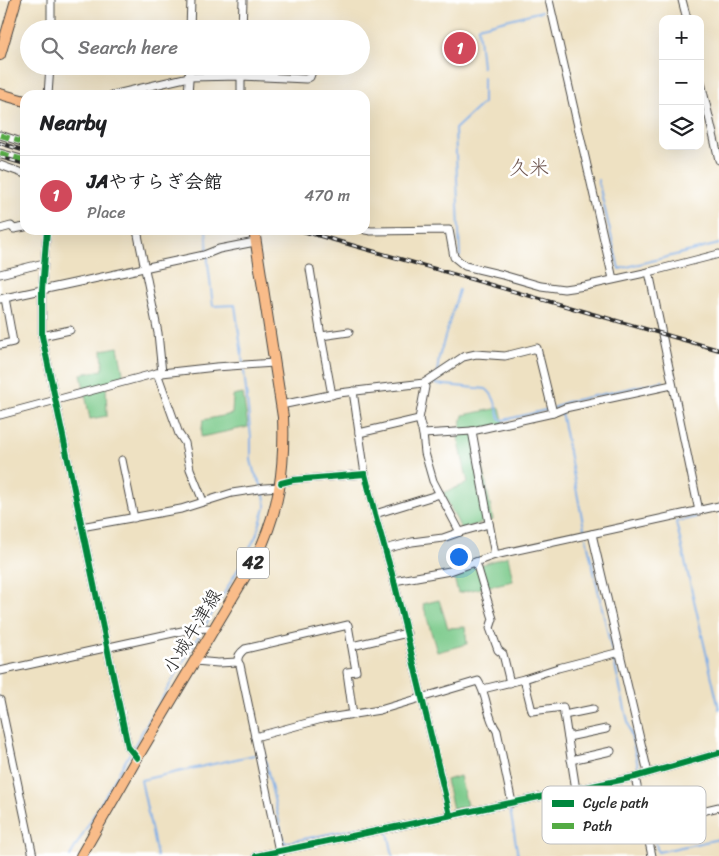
<!DOCTYPE html>
<html lang="en">
<head>
<meta charset="utf-8">
<style>
  :root { --surface:#fff; --page:#f6f6f6; --text:#202124; --muted:#757577; --line:#e0e0e0; --accent:#d1495b }
  body { margin:0; font-family:Sriracha,"Klee One",sans-serif; background:var(--page); color:var(--text) }
  .controls { position:absolute; right:15px; top:15px; display:grid; overflow:hidden; border-radius:10px; box-shadow:0 5px 20px #0002 }
  .controls button { width:45px; height:45px; display:grid; place-items:center; padding:0; border:0; border-bottom:1px solid var(--line); background:var(--surface); color:var(--text); font:25px sans-serif }
  .you { position:absolute; left:458px; top:556px; width:18px; height:18px; margin:-12px; border:4px solid #fff; border-radius:50%; background:#1a73e8; box-shadow:0 0 0 8px #1a73e833 }
  .badge { display:grid; place-items:center; width:32px; height:32px; border-radius:50%; background:var(--accent); color:#fff; font-size:16px; font-weight:700 }
  .pin { position:absolute; translate:-50% -50%; border:2px solid #fff; box-shadow:0 1px 5px #0006 }
  .list { margin:0; padding:0; list-style:none }
  h2 { display:flex; justify-content:space-between; align-items:center; height:65px; margin:0; padding:0 20px; font-size:21px }
  h2 small { font-size:16px; font-weight:400; color:var(--muted) }
  .list li { display:grid; grid-template-columns:32px 1fr auto; gap:15px; align-items:center; box-sizing:border-box; height:80px; padding:0 20px; border-top:1px solid var(--line) }
  .list b { display:block; font-size:19px; white-space:nowrap }
  .list p { margin:0; font-size:16px; white-space:nowrap; color:var(--muted) }
  .list em { font-size:16px; font-style:normal; color:var(--muted) }
  .icon { flex:none; width:28px; height:28px; fill:none; stroke:currentColor; stroke-width:2; stroke-linecap:round; stroke-linejoin:round }
  .map { position:relative; flex:none; width:719px; height:856px; overflow:hidden }
  .search { position:absolute; background:var(--surface); box-shadow:0 5px 20px #0002; left:20px; top:20px; width:350px; height:55px; display:flex; align-items:center; gap:12px; box-sizing:border-box; padding:0 18px; border-radius:28px; color:var(--muted); font-size:19px }
  .panel { position:absolute; background:var(--surface); box-shadow:0 5px 20px #0002; left:20px; top:90px; width:350px; height:145px; border-radius:15px }
  .map>svg:first-child { display:block }
  .green { fill:#7bca8b; stroke:#537a5b }
  .lines { fill:none; stroke-linecap:round; stroke-linejoin:round }
  .stream { stroke:#7cade7; stroke-width:2 }
  .street-casing { stroke:#484642; stroke-width:9 }
  .primary-casing { stroke:#484642; stroke-width:12 }
  .street { stroke:#fff; stroke-width:7 }
  .primary { stroke:#f9bc89; stroke-width:10 }
  .rail-casing { stroke:#2b2b2b; stroke-width:4 }
  .rail { stroke:#fff; stroke-width:2; stroke-dasharray:5.5; stroke-linecap:butt }
  .quiet { stroke:#54ab44; stroke-width:5; stroke-dasharray:10 5; stroke-linecap:butt }
  .cycleway-casing { stroke:#fff; stroke-width:9 }
  .cycleway { stroke:#00873e; stroke-width:6 }
  .labels { text-anchor:middle; dominant-baseline:central; stroke-width:5; stroke-linejoin:round; paint-order:stroke }
  .shield { fill:#fff; stroke:#6b6b6b; stroke-width:1 }
  .shield-label { font-size:18px; font-weight:bold; fill:#2b2b2b }
  .street-label { font-size:19px; fill:#2b2b2b; stroke:#fff }
  .neighbourhood-label { font-size:20px; fill:#705851; stroke:#fff }
  .key { fill:#fff; stroke:#bfbfbf; stroke-width:1 }
  .key-label { font-size:14px; fill:#2b2b2b }
</style>
</head>
<body>
<div class="map">
<svg width="719" height="856" viewBox="0 0 719 856">
  <rect width="100%" height="100%" fill="#fff"/>
  <filter id="ink" filterUnits="userSpaceOnUse"><feTurbulence type="fractalNoise" baseFrequency=".02" numOctaves="2"/><feDisplacementMap in="SourceGraphic" scale="10" xChannelSelector="R" yChannelSelector="G"/><feConvolveMatrix kernelMatrix="1 2 1 2 8 2 1 2 1" color-interpolation-filters="sRGB"/></filter>
  <filter id="wash" filterUnits="userSpaceOnUse"><feTurbulence type="fractalNoise" baseFrequency=".0096" numOctaves="4" result="noise"/><feDisplacementMap in="SourceGraphic" scale="20" xChannelSelector="R" yChannelSelector="G"/><feGaussianBlur stdDeviation="1.12" result="paint"/><feColorMatrix in="noise" values="0 0 0 0 0 0 0 0 0 0 0 0 0 0 0 0 0 1.4 0 .05"/><feComposite in="paint" operator="in"/></filter>
  <g filter="url(#wash)">
    <rect width="100%" height="100%" fill="#eee1c2"/>
    <g class="green">
      <path d="M118 347 124 378 106 384 107 416 90 419 81 374 103 370 102 350Z"/>
      <path d="M243 394 248 427 201 437 203 420 232 414 233 396Z"/>
      <path d="M500 408 505 428 477 435 493 520 461 529 443 493 468 483 458 438 463 415Z"/>
      <path d="M508 556 513 581 458 593 453 574Z"/>
      <path d="M439 600 448 628 465 627 467 644 437 652 423 604Z"/>
      <path d="M460 776 467 806 453 809 446 780Z"/>
    </g>
    <g class="lines">
      <g class="stream">
        <path d="M482 67 478 27 542 11"/>
        <path d="M598 180 619 269 719 244"/>
        <path d="M206 230 207 239 208 263 213 306 235 305 243 362 251 437V460L254 472 262 486"/>
        <path d="M460 256 455 129 483 103V77"/>
        <path d="M437 373 439 357 459 290"/>
        <path d="M436 377 435 384 486 389C495 395 497 409 500 419L504 420 550 409"/>
        <path d="M554 408 566 402 663 381"/>
        <path d="M561 412 585 533"/>
        <path d="M696 517 676 522 719 709"/>
        <path d="M586 537 612 652"/>
        <path d="M205 626 244 559 256 536 266 505 263 491"/>
        <path d="M613 657 640 774"/>
        <path d="M132 749 201 632"/>
        <path d="M264 754 284 843 362 827"/>
        <path d="M641 779 650 820"/>
        <path d="M510 809 518 856"/>
        <path d="M651 825 658 852 719 839"/>
        <path d="M388 832 393 856"/>
        <path d="M70 856 130 753"/>
        <path d="M157 856 141 780 254 755"/>
      </g>
    </g>
  </g>
  <g filter="url(#ink)">
    <g class="lines">
      <g class="street-casing">
        <g id="street">
          <path d="M549 0 613 279"/>
          <path d="M682 0 687 19"/>
          <path d="M51 29V0"/>
          <path d="M152 29 191 27"/>
          <path d="M190 29 191 0"/>
          <path d="M242 29 243 0"/>
          <path d="M700 78 719 160"/>
          <path d="M48 95 50 66"/>
          <path d="M112 95 189 77 241 76 306 79 310 77 314 66"/>
          <path d="M188 95 190 66"/>
          <path d="M241 95V66"/>
          <path d="M0 135 25 143"/>
          <path d="M0 153 25 160"/>
          <path d="M0 165 25 174"/>
          <path d="M0 229 11 226 14 229 25 227"/>
          <path d="M47 230 42 290V336L128 747 137 758"/>
          <path d="M137 230 158 333 162 373H157L179 434 185 443 190 469 203 501"/>
          <path d="M365 230 371 231 449 230 454 257 465 266 503 275 541 286 564 289 585 286 649 272 719 254"/>
          <path d="M310 269 321 336 332 395"/>
          <path d="M649 272 699 511"/>
          <path d="M0 274 44 263"/>
          <path d="M0 299 204 255 219 249 255 242"/>
          <path d="M42 336 70 330"/>
          <path d="M321 336 349 332"/>
          <path d="M0 345 13 342 5 298"/>
          <path d="M162 373 216 367 274 363"/>
          <path d="M424 383 425 387 419 419 423 434 425 453 433 481 460 532"/>
          <path d="M353 391 365 474"/>
          <path d="M281 405 339 393 424 383 463 357 476 354 505 356 537 348 553 413"/>
          <path d="M0 415 157 373"/>
          <path d="M359 433 419 419"/>
          <path d="M423 434 472 431"/>
          <path d="M122 460 134 518"/>
          <path d="M281 483 293 480 365 474 375 514 394 581 450 815"/>
          <path d="M375 514 440 494"/>
          <path d="M81 527 181 509 232 493 265 488 280 487"/>
          <path d="M592 534 648 773"/>
          <path d="M385 549 412 542 443 538 460 532 489 524"/>
          <path d="M495 555 472 431 553 413 565 408 672 385"/>
          <path d="M476 562 493 619 490 628 498 650 503 654 510 683"/>
          <path d="M394 581 450 571 495 555 719 506"/>
          <path d="M352 646 407 633"/>
          <path d="M195 661 218 663 238 662 240 665 280 856"/>
          <path d="M238 662C237 657 241 652 245 649L348 625 356 671 347 672 353 715"/>
          <path d="M0 671 182 631 205 628 214 629"/>
          <path d="M524 679 558 668 620 652"/>
          <path d="M483 689 524 679 532 711 563 707 576 790"/>
          <path d="M0 700 33 856"/>
          <path d="M564 715 593 709"/>
          <path d="M255 737 322 719 380 710 478 681C488 696 486 716 497 731L512 803"/>
          <path d="M568 737 606 729"/>
          <path d="M571 760 611 751"/>
          <path d="M635 777 652 856"/>
          <path d="M646 824 719 807"/>
          <path d="M256 856 635 777 719 753"/>
        </g>
      </g>
      <g class="primary-casing">
        <g id="primary">
          <path d="M0 55 16 0"/>
          <path d="M0 94 25 101"/>
          <path d="M81 856 137 758 256 558C279 511 285 470 283 417L254 230"/>
        </g>
      </g>
      <use href="#street" class="street"/>
      <use href="#primary" class="primary"/>
      <g class="rail-casing">
        <g id="rail">
          <path d="M0 143 25 151"/>
          <path d="M0 157 25 164"/>
          <path d="M299 230 719 350"/>
        </g>
      </g>
      <use href="#rail" class="rail"/>
      <g class="quiet">
        <path d="M0 135 25 143"/>
        <path d="M0 153 25 160"/>
      </g>
      <g class="cycleway-casing">
        <g id="cycleway">
          <path d="M47 230 42 290V336L128 747 137 758"/>
          <path d="M281 483 293 480 365 474 375 514 394 581 450 815"/>
          <path d="M256 856 635 777 719 753"/>
        </g>
      </g>
      <use href="#cycleway" class="cycleway"/>
    </g>
  </g>
  <g class="labels">
    <rect class="shield" x="237" y="547.5" width="32" height="31" rx="4"/>
    <g class="shield-label">
      <text x="253" y="563">42</text>
    </g>
    <g class="street-label">
      <text transform="translate(192 631) rotate(-59)">小城牛津線</text>
    </g>
    <g class="neighbourhood-label">
      <text x="529" y="167">久米</text>
    </g>
  </g>
  <rect x="542" y="786" width="164" height="58" rx="8" class="key"/>
  <rect x="552" y="800" width="22" height="7" fill="#00873e"/>
  <rect x="552" y="823" width="22" height="6" fill="#54ab44"/>
  <g class="key-label">
    <text x="583" y="808">Cycle path</text>
    <text x="583" y="831">Path</text>
  </g>
</svg>
<div class="controls">
<button>+</button>
<button>−</button>
<button><svg class="icon" aria-label="layers" viewBox="0 0 24 24"><path d="M12 4l9 5-9 5-9-5zM3 14l9 5 9-5"/></svg></button>
</div>
<div class="you"></div>
<div class="pin badge" style="left:460px;top:48px">1</div>
<div class="search"><svg class="icon" aria-label="search" viewBox="0 0 24 24"><circle cx="10" cy="10" r="6"/><path d="M15 15l6 6"/></svg>Search here</div>
<section class="panel">
<h2>Nearby<small></small></h2>
<ul class="list">
<li><span class="badge">1</span><div><b>JAやすらぎ会館</b><p>Place</p></div><em>470 m</em></li>
</ul>
</section>
</div>
</body>
</html>
